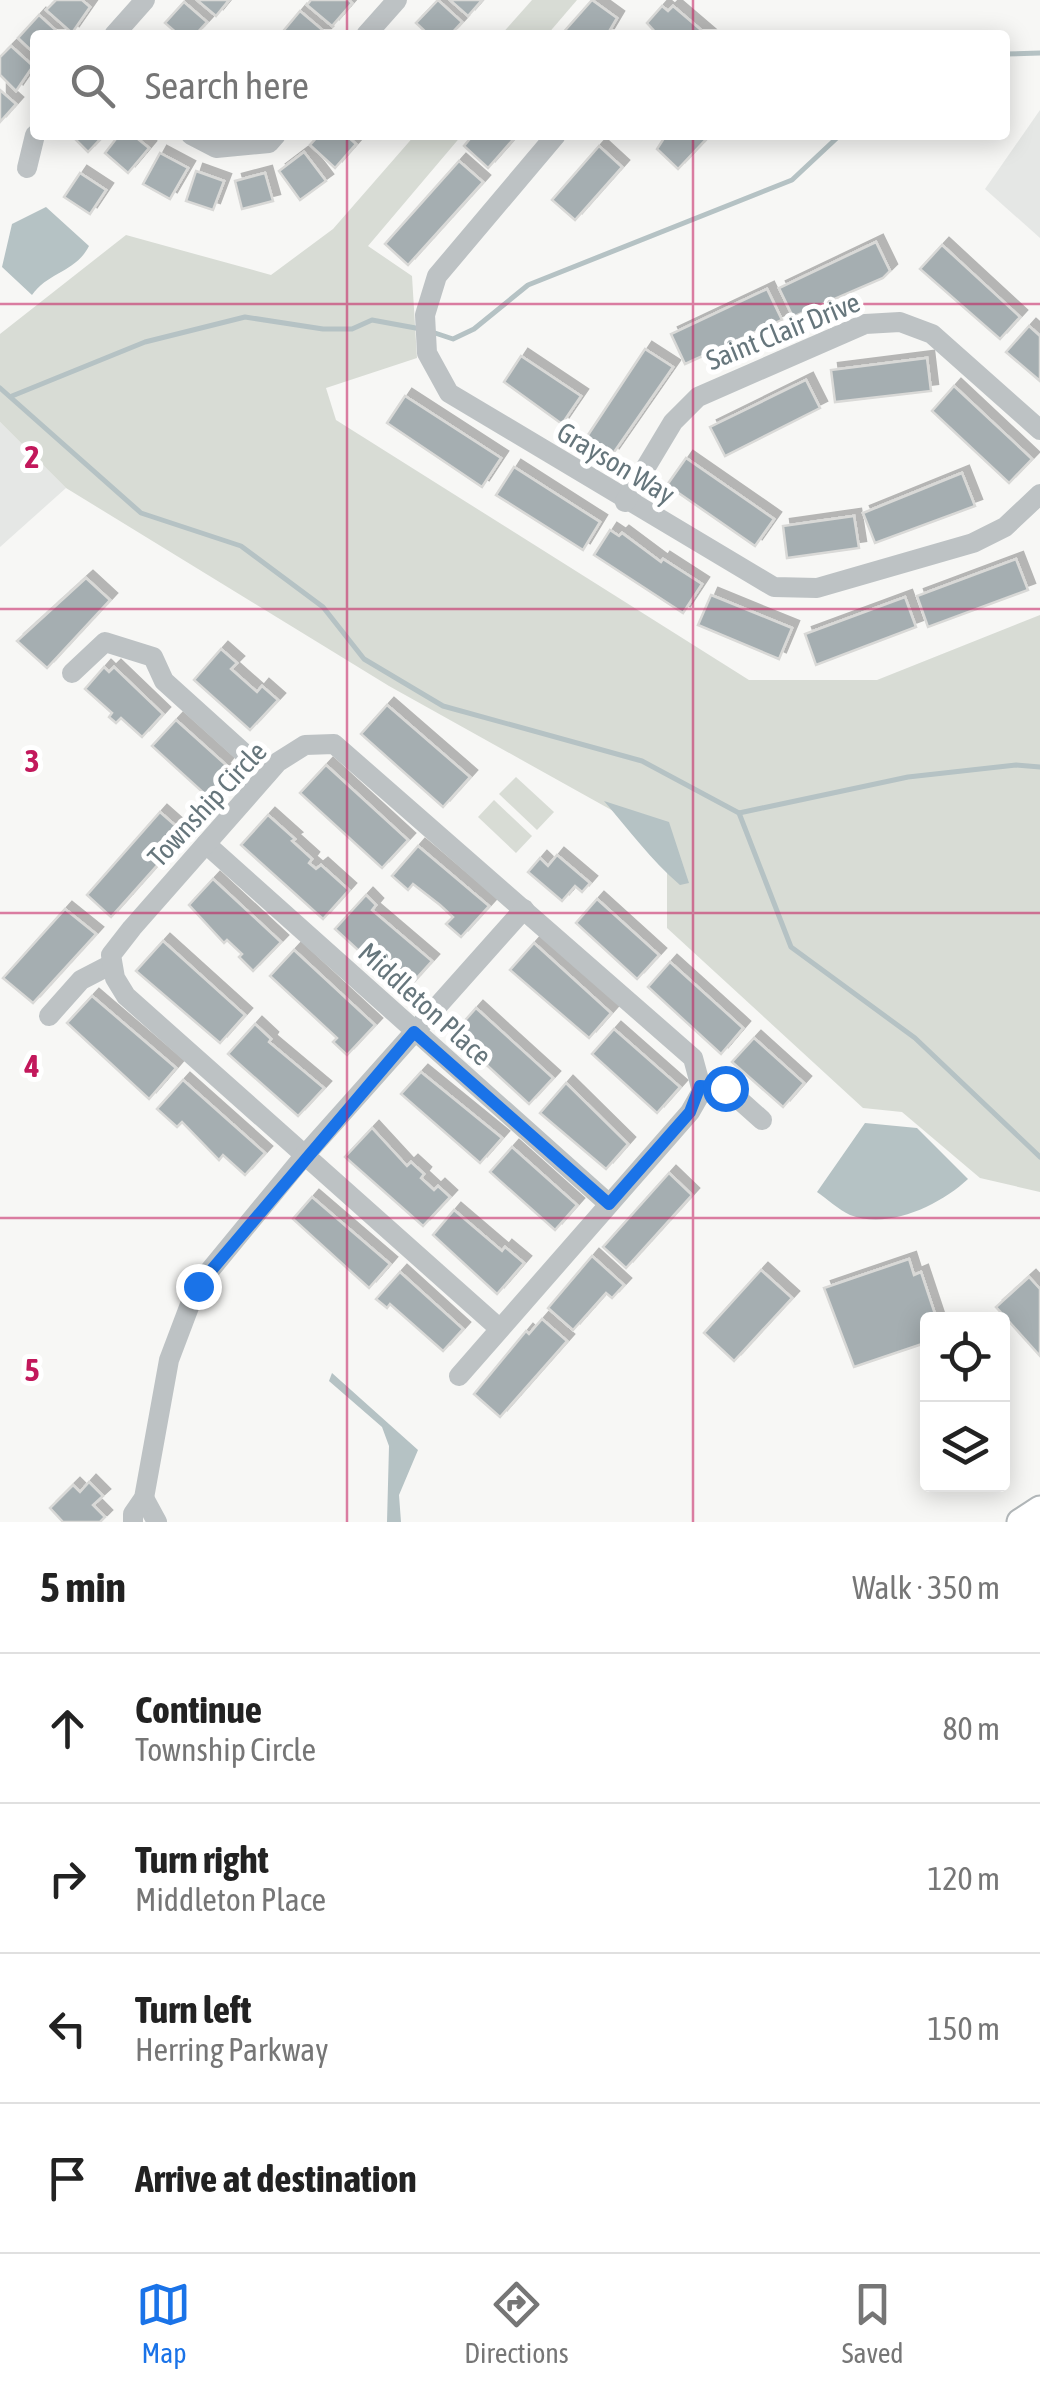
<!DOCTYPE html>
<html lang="en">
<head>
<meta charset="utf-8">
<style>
  :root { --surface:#fff; --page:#f6f6f6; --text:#222; --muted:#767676; --line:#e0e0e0; --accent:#1a73e8 }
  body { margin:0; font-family:"Asap Condensed",sans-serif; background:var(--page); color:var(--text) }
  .controls { position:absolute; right:30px; bottom:30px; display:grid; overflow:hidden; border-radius:10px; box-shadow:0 5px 25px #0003 }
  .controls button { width:90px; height:90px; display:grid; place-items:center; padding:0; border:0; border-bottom:2px solid var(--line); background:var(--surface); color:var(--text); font:50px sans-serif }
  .stop { position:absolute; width:30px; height:30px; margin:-22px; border:8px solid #1a73e8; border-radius:50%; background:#fff }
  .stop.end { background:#1a73e8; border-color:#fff; box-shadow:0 2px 10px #0008 }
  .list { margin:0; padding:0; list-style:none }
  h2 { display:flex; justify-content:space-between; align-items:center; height:130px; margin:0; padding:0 40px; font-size:42px }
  h2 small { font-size:32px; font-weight:400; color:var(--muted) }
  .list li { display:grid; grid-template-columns:65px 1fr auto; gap:30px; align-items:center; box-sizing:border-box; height:150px; padding:0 40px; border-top:2px solid var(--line) }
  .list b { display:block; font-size:38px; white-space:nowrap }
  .list p { margin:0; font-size:32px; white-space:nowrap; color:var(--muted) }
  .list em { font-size:32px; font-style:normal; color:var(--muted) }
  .icon { flex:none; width:55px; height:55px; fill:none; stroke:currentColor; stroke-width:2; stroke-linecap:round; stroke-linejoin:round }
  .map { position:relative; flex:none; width:1040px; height:1522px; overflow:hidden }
  .search { position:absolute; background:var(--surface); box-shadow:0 5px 25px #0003; left:30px; right:30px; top:30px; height:110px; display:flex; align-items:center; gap:25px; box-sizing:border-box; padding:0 35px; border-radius:10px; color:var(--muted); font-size:38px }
  .sheet { height:730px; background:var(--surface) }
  nav { display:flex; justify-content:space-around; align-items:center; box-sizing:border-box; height:140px; border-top:2px solid var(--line); background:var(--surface); font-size:28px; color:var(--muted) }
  nav a { display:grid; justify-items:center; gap:5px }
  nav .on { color:var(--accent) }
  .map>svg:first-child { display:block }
  .built { fill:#e5e7e5 }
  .green { fill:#d8dcd5 }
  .water { fill:#b5c2c4 }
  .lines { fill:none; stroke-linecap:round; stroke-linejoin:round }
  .stream { stroke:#b5c2c4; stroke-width:5 }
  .building { fill:#a5aeb1; stroke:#d9d9d7; stroke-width:2.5; filter:url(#shadow) }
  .major-casing { stroke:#b1b6b8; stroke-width:29 }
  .minor { stroke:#bdc2c4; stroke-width:20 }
  .major { stroke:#fff; stroke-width:25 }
  .route { stroke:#1a73e8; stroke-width:12 }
  .grid { fill:none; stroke:#c2185b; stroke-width:2.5; stroke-opacity:0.55 }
  .labels { text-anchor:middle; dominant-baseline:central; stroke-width:10; stroke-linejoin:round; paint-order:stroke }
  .street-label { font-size:28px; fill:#66767c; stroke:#fff }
  .grid-label { font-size:32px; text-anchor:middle; font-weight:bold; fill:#c2185b; stroke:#fff; stroke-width:10; stroke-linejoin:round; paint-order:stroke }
</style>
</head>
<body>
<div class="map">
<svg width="1040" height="1522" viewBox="0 0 1040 1522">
  <defs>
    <filter id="shadow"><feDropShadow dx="7" dy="-7" stdDeviation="0" flood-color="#0004"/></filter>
  </defs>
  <rect width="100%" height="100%" fill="#f7f7f5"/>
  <g class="built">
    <path d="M1040 110V238L985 189Z"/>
    <path d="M0 422 66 488 0 547Z"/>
  </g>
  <g class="green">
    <path d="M532 0H577L547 35H501Z"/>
    <path d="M415 135H462L368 246 412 276 417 358 326 388 336 420 749 680H877L1040 615V1192L980 1178 902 1112 863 1108 667 928V841L389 686 66 488 0 422V334L126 235 271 275 333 229Z"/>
    <path d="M516 777 554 812 537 830 499 794Z"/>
    <path d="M494 800 532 836 516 853 478 817Z"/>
  </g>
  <g class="water">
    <path d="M46 207 89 246C76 272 48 272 32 295L2 267 12 224Z"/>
    <path d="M604 801 669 822 689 883 680 885C650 859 630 831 604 801Z"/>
    <path d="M865 1123 917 1128 968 1179C940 1205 889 1230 850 1215 839 1210 827 1199 817 1192Z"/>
    <path d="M332 1373 418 1450 399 1495 401 1522H387L389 1446 382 1427 329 1381Z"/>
  </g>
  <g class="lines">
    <g class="stream">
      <path d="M1005 54 1040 53"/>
      <path d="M432 332 453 339 474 329 528 285 792 180 840 135"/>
      <path d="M0 388 141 513 241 546 323 607 364 659 443 706 642 761 739 813 908 777 1016 765 1040 767"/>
      <path d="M12 396 145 342 245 317 323 329H352L372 320 421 329"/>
      <path d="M739 813 791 947 915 1038 1040 1157"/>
    </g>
  </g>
  <g class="building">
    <path d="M56 0H82L90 7 72 33 46 10Z"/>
    <path d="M197 0H229L216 16Z"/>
    <path d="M311 0H349L352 3 332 26 307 5Z"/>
    <path d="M438 0 462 22 450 35H429L416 23Z"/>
    <path d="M450 0H482L468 16Z"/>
    <path d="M592 0 617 18 607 35H561Z"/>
    <path d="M184 2 207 22 195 35H179L165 23Z"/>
    <path d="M662 6 668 11 673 6 707 35H658L647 23Z"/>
    <path d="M300 11 326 33 324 35H280Z"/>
    <path d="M39 15 61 35H35V54L18 38Z"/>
    <path d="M11 46 33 66 16 91 0 75V57Z"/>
    <path d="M0 90 16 104 0 122Z"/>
    <path d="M80 135H104L88 152 76 140Z"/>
    <path d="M119 135H133L149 148 128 173 105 153Z"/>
    <path d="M319 135H346L356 144 335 168 310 145Z"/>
    <path d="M473 135H517L488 168 464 146Z"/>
    <path d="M666 135H710L678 169 657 149Z"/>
    <path d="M599 146 622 167 575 220 552 200Z"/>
    <path d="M304 152 326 181 300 200 279 171Z"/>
    <path d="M160 153 188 168 170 199 143 184Z"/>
    <path d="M459 161 483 182 408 265 385 244Z"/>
    <path d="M196 171 224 181 213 210 186 201Z"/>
    <path d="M80 173 106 190 90 214 64 197Z"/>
    <path d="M265 173 273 201 242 209 235 181Z"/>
    <path d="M876 242 890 271 883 278 793 317 779 288Z"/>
    <path d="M942 245 1020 317 1000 339 920 269Z"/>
    <path d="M767 289 782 320 685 364 671 334Z"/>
    <path d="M1029 326 1040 336V381L1006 352Z"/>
    <path d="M645 349 673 367 612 455 586 438Z"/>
    <path d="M521 356 581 396 562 424 504 382Z"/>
    <path d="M927 358 931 391 835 402 831 370Z"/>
    <path d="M806 380 820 408 725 456 710 427Z"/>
    <path d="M954 386 1032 459 1009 483 932 411Z"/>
    <path d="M405 396 501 458 482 487 387 423Z"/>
    <path d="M686 458 774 519 755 546 667 485Z"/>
    <path d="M514 467 600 522 583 550 496 495Z"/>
    <path d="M962 473 975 506 875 543 863 513Z"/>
    <path d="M854 516 859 548 787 558 783 526Z"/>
    <path d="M610 530 619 536 622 533 661 562 663 559 702 584 683 613 594 555Z"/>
    <path d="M1016 559 1028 590 928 627 917 596Z"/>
    <path d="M86 578 110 600 47 668 17 641Z"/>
    <path d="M711 595 792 628 779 659 698 625Z"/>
    <path d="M905 597 916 627 816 665 805 634Z"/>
    <path d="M221 649 237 663 231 669 257 692 262 686 278 700 250 730 194 680Z"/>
    <path d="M104 667 109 672 114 667 163 714 142 737 121 718 116 723 109 717 112 713 85 689Z"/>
    <path d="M387 705 470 777 443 807 361 734Z"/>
    <path d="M176 720 226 765 222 770 228 775 208 797 152 746Z"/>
    <path d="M326 765 408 840 382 868 300 793Z"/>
    <path d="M160 812 185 834 111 917 87 895Z"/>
    <path d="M268 815 295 839 292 841 312 859 309 863 316 869 321 865 349 890 323 919 241 845Z"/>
    <path d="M418 846 489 906 461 937 446 924 453 917 440 905 413 884 408 890 392 876Z"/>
    <path d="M557 855 590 883 582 892 575 886 562 901 528 872 540 858 548 866Z"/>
    <path d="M213 879 281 942 253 971 239 957 242 954 227 940 224 943 189 905Z"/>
    <path d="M366 895 376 905 372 910 432 961 404 992 335 929Z"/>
    <path d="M597 899 659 955 637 979 576 923Z"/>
    <path d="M65 909 96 934 33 1003 3 978Z"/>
    <path d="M163 941 245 1015 220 1043 136 971Z"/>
    <path d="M534 943 611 1013 589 1038 510 970Z"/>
    <path d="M294 950 375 1025 347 1055 333 1042 337 1038 270 976Z"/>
    <path d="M670 962 743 1028 721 1054 648 987Z"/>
    <path d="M92 996 176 1068 149 1099 67 1023Z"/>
    <path d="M476 1008 553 1078 529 1104 453 1034Z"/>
    <path d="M255 1024 271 1039 269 1042 324 1088 298 1116 228 1054Z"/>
    <path d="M614 1029 680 1087 657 1113 592 1054Z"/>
    <path d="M754 1038 804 1083 783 1107 732 1062Z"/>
    <path d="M421 1072 502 1138 480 1163 401 1094Z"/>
    <path d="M183 1080 265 1153 245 1175 223 1155 219 1160 182 1122 177 1127 157 1109Z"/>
    <path d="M566 1083 628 1144 606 1169 540 1113Z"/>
    <path d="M372 1128 407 1166 411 1162 424 1174 421 1178 434 1190 438 1186 450 1197 423 1226 345 1157Z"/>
    <path d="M512 1147 577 1205 555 1230 490 1172Z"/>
    <path d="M669 1173 692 1195 626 1268 603 1247Z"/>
    <path d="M312 1197 390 1264 369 1288 293 1219Z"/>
    <path d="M454 1210 502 1251 505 1247 524 1263 497 1294 433 1235Z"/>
    <path d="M592 1256 624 1285 612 1298 606 1293 573 1330 548 1308Z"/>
    <path d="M909 1259 914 1275 921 1272 937 1320H928V1342L854 1367 824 1288Z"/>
    <path d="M761 1270 792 1298 734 1361 704 1333Z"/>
    <path d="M400 1272 463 1329 443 1351 390 1304 387 1308 376 1299Z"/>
    <path d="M1029 1277 1040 1289V1356L996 1307Z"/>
    <path d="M542 1319 567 1341 500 1417 474 1394 526 1331 529 1334Z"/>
    <path d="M89 1482 103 1496 93 1505 105 1517 100 1522H63L50 1508 73 1485 80 1492Z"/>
  </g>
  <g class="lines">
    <g class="major-casing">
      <path id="major" d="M1020 1522 1040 1509"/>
    </g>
    <g class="minor">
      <path d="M114 35 145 0"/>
      <path d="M366 35 397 0"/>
      <path d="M191 135 216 148 269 143 276 135"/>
      <path d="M556 135 437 276 425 315 427 353 449 393 774 587 817 588 973 543 1005 527 1040 494"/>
      <path d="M27 168 35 135"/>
      <path d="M625 502 673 422 698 397 865 324 900 322 932 334 1040 430"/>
      <path d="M72 673 105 642 153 657 164 681 267 774"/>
      <path d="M206 844 609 1204"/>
      <path d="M49 1016 81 980 110 965"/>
      <path d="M701 1086 725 1087 762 1120"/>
      <path d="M459 1376 690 1112 702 1091 693 1058 334 744 305 745 278 762 132 928 111 955 115 978 126 996 500 1329"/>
      <path d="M144 1498 157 1522"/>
      <path d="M133 1522V1514L144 1498 169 1360 197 1286 304 1156 524 909"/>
    </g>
    <use href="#major" class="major"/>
  </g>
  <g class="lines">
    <path class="route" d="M198 1286 414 1032 609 1204 690 1112 700 1086 725 1088"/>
  </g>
  <path class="grid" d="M347 0V35M693 0V35M347 135V1522M693 135V1522M0 304H1040M0 609H1040M0 913H1040M0 1218H1040"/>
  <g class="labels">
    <g class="street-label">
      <text transform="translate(783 331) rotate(-22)">Saint Clair Drive</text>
      <text transform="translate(616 463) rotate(31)">Grayson Way</text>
      <text transform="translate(207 804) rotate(-47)">Township Circle</text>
      <text transform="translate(425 1004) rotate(42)">Middleton Place</text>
    </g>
  </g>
  <g class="grid-label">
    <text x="32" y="468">2</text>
    <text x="32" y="772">3</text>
    <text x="32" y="1077">4</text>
    <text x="32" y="1381">5</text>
  </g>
</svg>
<div class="controls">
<button><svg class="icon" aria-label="locate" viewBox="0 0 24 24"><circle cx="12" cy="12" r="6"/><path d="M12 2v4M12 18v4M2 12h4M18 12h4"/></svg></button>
<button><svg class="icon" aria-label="layers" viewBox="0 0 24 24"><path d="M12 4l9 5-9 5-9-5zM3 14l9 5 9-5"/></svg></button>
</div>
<div class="stop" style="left:725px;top:1088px"></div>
<div class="stop end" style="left:198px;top:1286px"></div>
<div class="search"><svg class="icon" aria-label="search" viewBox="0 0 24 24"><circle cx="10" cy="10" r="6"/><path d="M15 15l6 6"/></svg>Search here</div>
</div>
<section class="sheet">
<h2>5 min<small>Walk · 350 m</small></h2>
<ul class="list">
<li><svg class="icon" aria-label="ahead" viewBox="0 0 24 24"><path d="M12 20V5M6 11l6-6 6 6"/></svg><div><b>Continue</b><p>Township Circle</p></div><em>80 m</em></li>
<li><svg class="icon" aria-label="right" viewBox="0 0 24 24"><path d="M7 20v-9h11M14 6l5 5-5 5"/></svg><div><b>Turn right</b><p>Middleton Place</p></div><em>120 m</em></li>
<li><svg class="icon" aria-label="left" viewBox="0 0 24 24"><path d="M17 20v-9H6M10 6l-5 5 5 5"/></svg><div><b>Turn left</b><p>Herring Parkway</p></div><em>150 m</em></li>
<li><svg class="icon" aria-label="arrive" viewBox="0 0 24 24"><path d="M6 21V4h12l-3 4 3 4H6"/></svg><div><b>Arrive at destination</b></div></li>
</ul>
</section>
<nav>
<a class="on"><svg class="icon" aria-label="map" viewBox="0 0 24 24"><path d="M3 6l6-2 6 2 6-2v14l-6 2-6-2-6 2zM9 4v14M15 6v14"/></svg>Map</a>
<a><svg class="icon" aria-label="directions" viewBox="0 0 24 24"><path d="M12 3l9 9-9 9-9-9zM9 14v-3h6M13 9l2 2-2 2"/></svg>Directions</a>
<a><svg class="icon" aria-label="saved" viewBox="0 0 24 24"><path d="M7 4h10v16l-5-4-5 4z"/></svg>Saved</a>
</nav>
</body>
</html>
